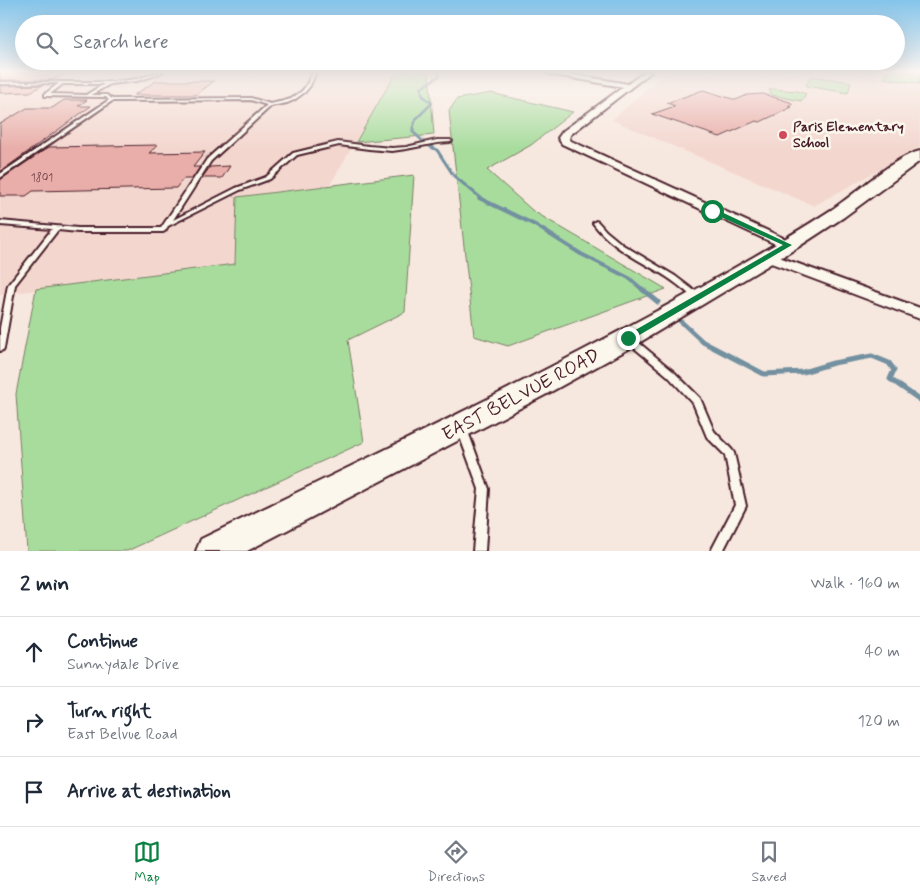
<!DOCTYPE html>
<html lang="en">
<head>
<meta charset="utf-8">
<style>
  :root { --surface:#fff; --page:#f2f2f3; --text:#1f2937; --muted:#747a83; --line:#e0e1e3; --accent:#0b8043 }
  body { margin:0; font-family:Mynerve,sans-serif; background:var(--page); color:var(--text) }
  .stop { position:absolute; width:15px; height:15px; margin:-11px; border:4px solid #0b8043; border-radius:50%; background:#fff }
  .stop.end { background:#0b8043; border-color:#fff; box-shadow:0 1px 5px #0008 }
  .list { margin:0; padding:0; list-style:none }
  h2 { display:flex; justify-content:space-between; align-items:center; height:65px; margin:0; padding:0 20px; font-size:21px }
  h2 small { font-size:16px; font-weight:400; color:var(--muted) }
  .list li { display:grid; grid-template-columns:32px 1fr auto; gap:15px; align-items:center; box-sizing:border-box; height:70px; padding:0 20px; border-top:1px solid var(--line) }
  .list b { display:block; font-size:19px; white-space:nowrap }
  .list p { margin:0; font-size:16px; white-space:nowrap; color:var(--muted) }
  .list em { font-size:16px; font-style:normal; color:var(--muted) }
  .icon { flex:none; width:28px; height:28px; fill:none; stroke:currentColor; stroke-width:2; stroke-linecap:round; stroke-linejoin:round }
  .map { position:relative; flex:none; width:920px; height:551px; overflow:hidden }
  .search { position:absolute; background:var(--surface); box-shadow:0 5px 20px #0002; left:15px; right:15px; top:15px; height:55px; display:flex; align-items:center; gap:12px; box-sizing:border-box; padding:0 18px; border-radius:28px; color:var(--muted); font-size:19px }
  .sheet { height:275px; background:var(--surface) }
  nav { display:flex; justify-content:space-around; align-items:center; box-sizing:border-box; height:70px; border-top:1px solid var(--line); background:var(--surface); font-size:14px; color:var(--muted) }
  nav a { display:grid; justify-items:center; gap:2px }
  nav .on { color:var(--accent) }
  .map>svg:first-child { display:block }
  .built { fill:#f3d7cf }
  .green { fill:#a8dc9d; stroke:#797e64 }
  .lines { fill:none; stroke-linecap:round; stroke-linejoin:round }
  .stream-far3 { stroke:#7390a0; stroke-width:2.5 }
  .stream-far2 { stroke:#7390a0; stroke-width:3 }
  .stream-far1 { stroke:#7390a0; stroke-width:4 }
  .stream { stroke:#7390a0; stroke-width:5 }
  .building { fill:#e9aea9; stroke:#4a1f2b }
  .lane-casing { stroke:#4a1f2b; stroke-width:4 }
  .street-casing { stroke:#4a1f2b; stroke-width:4 }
  .secondary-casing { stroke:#4a1f2b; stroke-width:4 }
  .lane { fill:#fbf7ec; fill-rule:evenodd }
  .street { fill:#fbf7ec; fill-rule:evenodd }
  .secondary { fill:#fbf7ec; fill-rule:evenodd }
  .route { fill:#0b8043 }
  .poi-dot { fill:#d1495b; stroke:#fbf7ec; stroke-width:2 }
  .labels { text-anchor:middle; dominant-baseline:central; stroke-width:5; stroke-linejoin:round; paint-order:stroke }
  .far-number-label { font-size:11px; fill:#72434a }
  .far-poi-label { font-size:14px; font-weight:bold; fill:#4a1f2b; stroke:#fbf7ec; text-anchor:start }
  .near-street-label { font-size:19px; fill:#4a1f2b; stroke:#fbf7ec }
</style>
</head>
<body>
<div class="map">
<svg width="920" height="551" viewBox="0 0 920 551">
  <rect width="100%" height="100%" fill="#f7e8df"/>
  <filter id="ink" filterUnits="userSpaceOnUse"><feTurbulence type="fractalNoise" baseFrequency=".02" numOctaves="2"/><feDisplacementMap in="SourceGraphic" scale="10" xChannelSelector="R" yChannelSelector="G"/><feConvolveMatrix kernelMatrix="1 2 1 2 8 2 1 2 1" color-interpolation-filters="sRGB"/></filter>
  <g filter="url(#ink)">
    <g class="built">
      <path d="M0 72H396L330 185 238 197 235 264 0 295Z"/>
      <path d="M666 72H920V147L814 206 612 120Z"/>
    </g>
    <g class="green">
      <path d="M396 72H429L434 135 356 142Z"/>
      <path d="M885 72H920V84L884 78Z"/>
      <path d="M811 76 851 82 848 93 806 86Z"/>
      <path d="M772 89 797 91 806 94 801 101 772 95 769 90Z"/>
      <path d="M491 93 573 112 531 145 487 170 533 211 666 289 508 346 474 336 449 111 457 99Z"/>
      <path d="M414 175 405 312 348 340 364 442 127 551H27L16 394 36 289 235 264 237 197Z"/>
    </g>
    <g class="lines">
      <path class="stream-far3" d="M413 128 416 119 432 103 423 96 421 88 439 76V72"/>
      <path class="stream-far2" d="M413 127V132L427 145 437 150 454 176 482 199"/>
      <path class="stream-far1" d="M479 198 535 225 581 254 629 278 643 290"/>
      <g class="stream">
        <path d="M642 289 658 302"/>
        <path d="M677 318 703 342 764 374 803 372 833 363 872 356 889 363 894 370 890 379 920 400"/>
      </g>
    </g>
    <g class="building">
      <path d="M0 72H68L52 80H0Z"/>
      <path d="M156 81H214L196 95H134Z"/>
      <path d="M43 85 30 92 0 93V86Z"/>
      <path d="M703 90 736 100 747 95 763 94 790 102 793 104 788 106 792 107 760 122 756 121 720 137 652 114 675 106 667 103Z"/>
      <path d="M64 100H87L78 106H91L0 172V124L27 108H52Z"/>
      <path d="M158 145 149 153 205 152 193 167H200L192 179H183L176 188 33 191 26 196H0V180L49 147Z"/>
      <path d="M230 166 222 178H202L210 167Z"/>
    </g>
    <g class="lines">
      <g class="lane-casing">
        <g id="lane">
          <path d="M159 72H163L150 77 137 81 110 84 91 95H107L112 99 251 98 270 104 284 101 291 99 302 91 306 86 313 72H316L310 86 305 92 294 100 287 103 271 106 211 161 173 220 236 188 266 177 293 153 338 142 369 146 392 148 406 147 437 140H450L452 141 450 142 437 143 406 149 392 151 369 149 339 145 297 155 270 179 240 190 168 226 165 231 163 232H78L58 230 15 285 4 348 3 350 0 351V328L8 285 52 229 0 225V221L78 228H161L207 159 267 105 251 100 112 101 0 178V174L109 100 106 97 45 96V94L59 83 0 84V82H112L137 79ZM63 84H104L86 95 50 94Z"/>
          <path d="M596 221 598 222 606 231 623 245 675 276 700 295 701 297 700 299H694C683 288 671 279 657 271 633 257 610 246 593 223Z"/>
          <path d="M629 336 632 337 674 372 700 398 714 431 732 450 734 453 746 506 723 551H711L735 505 725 455 707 437 693 403 668 376 626 341 625 339 626 337Z"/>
          <path d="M462 425 465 426 467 429 489 489 485 551H473L479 489 457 429 459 426Z"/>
        </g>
      </g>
      <g class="street-casing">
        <g id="street">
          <path d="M546 72H559L628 84 644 72H651L570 135 569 140 792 242 794 245 792 248H784L562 144 558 138 563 131 623 87 549 74Z"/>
          <path d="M768 253 920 308V319L763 260 761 257 763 254Z"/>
        </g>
      </g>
      <g class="secondary-casing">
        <path id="secondary" d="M920 151V161L844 217 795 249 632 347 545 395 247 551H196L201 539C376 454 552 371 722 275 759 254 796 233 831 210 856 194 893 157 920 151Z"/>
      </g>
      <use href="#lane" class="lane"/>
      <use href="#street" class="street"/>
      <use href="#secondary" class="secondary"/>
    </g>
  </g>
  <linearGradient id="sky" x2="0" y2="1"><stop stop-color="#84c4ea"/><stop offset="0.48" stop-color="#fbf5f1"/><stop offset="1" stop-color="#fbf5f1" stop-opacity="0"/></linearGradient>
  <rect width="920" height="149" fill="url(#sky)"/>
  <path class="route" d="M710 209H715L792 245 631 340H625V336L783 245 710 212Z"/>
  <circle class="poi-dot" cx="783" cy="135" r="5"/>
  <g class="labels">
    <g class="far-number-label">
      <text x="42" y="178">1801</text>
    </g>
    <g class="far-poi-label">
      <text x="793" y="127">Paris Elementary<tspan x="793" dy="16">School</tspan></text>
    </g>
    <g class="near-street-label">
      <text transform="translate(521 395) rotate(-28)">EAST BELVUE ROAD</text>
    </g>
  </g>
</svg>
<div class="stop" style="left:712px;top:211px"></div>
<div class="stop end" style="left:628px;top:338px"></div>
<div class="search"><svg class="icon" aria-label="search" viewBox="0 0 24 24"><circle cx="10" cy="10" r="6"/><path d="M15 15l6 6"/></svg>Search here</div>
</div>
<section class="sheet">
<h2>2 min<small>Walk · 160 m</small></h2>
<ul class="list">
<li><svg class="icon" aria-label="ahead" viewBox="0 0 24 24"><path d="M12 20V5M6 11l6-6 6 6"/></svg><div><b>Continue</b><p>Sunnydale Drive</p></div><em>40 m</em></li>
<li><svg class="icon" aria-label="right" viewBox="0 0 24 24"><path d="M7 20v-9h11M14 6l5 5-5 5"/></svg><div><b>Turn right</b><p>East Belvue Road</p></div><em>120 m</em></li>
<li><svg class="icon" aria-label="arrive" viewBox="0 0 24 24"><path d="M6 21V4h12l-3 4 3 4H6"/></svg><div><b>Arrive at destination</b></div></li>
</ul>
</section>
<nav>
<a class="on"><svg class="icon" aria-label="map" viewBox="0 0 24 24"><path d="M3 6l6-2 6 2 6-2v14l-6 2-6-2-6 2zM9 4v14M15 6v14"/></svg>Map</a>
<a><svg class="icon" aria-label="directions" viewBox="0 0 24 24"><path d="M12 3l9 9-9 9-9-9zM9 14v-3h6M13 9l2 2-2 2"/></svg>Directions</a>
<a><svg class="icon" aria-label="saved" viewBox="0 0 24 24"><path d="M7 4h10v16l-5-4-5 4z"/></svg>Saved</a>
</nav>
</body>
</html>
